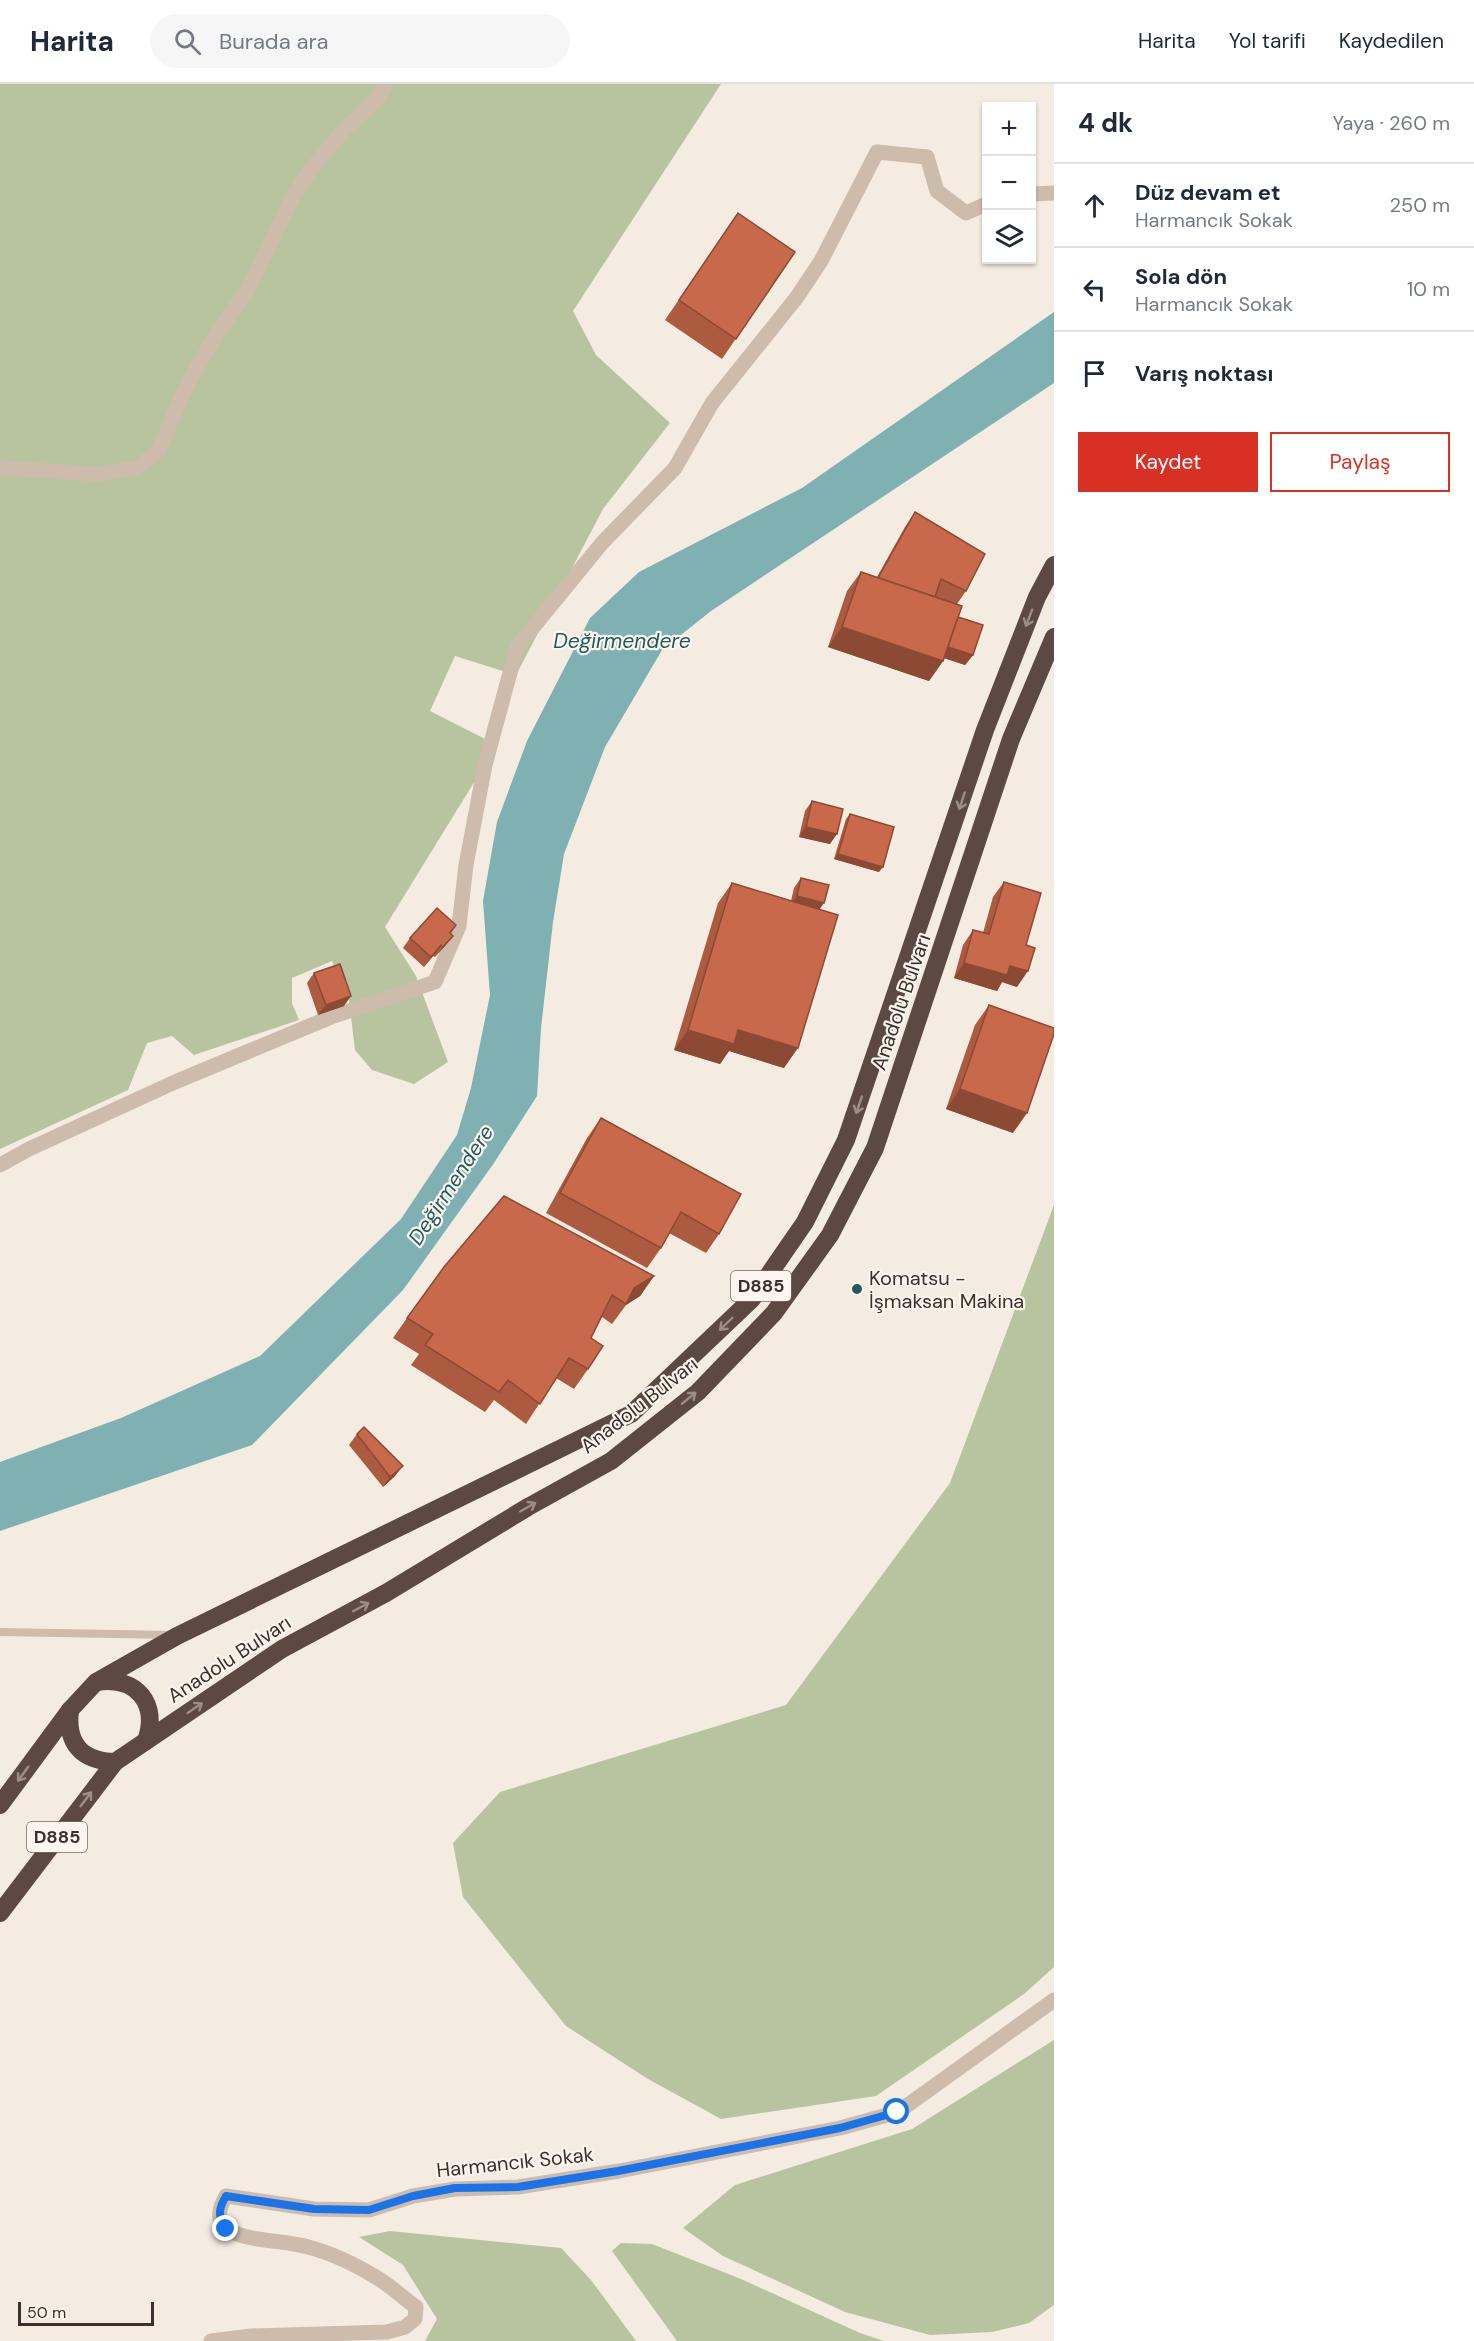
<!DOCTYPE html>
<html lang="tr">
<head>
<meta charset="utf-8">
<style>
  :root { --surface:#fff; --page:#f6f6f7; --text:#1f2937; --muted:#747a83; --line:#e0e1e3; --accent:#d93025 }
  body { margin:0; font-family:"DM Sans",sans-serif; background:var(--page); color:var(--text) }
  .controls { position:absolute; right:18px; top:18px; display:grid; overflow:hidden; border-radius:0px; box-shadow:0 2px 4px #0004 }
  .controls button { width:54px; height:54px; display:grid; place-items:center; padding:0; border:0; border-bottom:2px solid var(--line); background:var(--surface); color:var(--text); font:30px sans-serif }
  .scale { position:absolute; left:18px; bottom:15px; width:136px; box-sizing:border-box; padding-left:6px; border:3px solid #3b302b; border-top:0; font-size:16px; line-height:21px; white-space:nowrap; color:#3b302b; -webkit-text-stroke:4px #fbf5ee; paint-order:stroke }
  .stop { position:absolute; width:18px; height:18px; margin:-14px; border:4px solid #1a73e8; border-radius:50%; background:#fff }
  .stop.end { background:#1a73e8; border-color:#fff; box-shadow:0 2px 6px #0008 }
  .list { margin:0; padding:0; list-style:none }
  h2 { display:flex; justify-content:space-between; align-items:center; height:78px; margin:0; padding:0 24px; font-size:26px }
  h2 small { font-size:20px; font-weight:400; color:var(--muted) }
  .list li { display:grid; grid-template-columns:39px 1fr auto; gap:18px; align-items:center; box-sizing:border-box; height:84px; padding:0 24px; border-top:2px solid var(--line) }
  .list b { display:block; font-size:22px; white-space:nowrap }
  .list p { margin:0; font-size:20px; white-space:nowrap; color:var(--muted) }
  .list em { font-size:20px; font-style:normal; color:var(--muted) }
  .actions { display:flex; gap:12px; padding:18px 24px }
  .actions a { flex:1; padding:14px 0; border:2px solid var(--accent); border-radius:0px; text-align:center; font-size:21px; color:var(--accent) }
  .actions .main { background:var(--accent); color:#fff }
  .icon { flex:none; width:33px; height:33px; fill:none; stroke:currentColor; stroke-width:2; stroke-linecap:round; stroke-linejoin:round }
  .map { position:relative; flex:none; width:1054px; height:2257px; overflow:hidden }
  header { display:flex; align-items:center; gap:36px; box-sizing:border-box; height:84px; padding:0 30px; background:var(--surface); border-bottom:2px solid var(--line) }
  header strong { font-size:28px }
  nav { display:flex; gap:33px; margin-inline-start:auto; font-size:21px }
  .search { width:420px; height:54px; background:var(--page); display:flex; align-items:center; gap:15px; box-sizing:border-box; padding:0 21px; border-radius:33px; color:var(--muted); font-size:22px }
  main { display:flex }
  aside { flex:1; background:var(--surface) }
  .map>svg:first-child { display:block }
  .green { fill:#b8c4a0 }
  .water { fill:#7fb0b2 }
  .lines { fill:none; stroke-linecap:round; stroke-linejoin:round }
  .lane { stroke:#cdbbac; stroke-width:8 }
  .street { stroke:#cdbbac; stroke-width:15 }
  .highway { stroke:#5c4a42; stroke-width:18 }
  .wall { fill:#ac5a40 }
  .shaded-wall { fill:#8c4a34 }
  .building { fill:#c8694b; stroke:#8c4a34; stroke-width:1.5 }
  .oneway { stroke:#9c8e87 }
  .route { stroke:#1a73e8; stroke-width:8 }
  .poi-dot { fill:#1f5a5e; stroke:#fbf5ee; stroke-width:2 }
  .labels { text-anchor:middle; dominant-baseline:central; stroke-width:4.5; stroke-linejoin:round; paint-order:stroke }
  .shield { fill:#fbf5ee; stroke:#756b66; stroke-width:1.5 }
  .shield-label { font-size:18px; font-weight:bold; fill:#3b302b }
  .street-label { font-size:20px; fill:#3b302b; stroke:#fbf5ee }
  .poi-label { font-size:20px; fill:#3b302b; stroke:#fbf5ee; text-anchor:start }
  .water-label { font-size:21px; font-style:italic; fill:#1f5a5e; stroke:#fbf5ee }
</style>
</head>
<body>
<header>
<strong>Harita</strong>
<div class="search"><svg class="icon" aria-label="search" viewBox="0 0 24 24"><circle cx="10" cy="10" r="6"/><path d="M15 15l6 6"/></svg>Burada ara</div>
<nav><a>Harita</a><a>Yol tarifi</a><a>Kaydedilen</a></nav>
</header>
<main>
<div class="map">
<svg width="1054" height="2257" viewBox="0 0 1054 2257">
  <rect width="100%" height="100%" fill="#f4ebe1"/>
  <g class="green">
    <path d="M0 0H721L573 227 596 271 670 339 603 425 516 591 455 572 430 627 497 661 385 843 416 892 448 978 414 1000 372 986 355 966 349 916 332 877 292 894V919L299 936 194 971 172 952 147 959 128 1006 0 1065Z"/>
    <path d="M1054 1121V1883L1024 1910 876 2012 721 2035 648 1995 566 1942 463 1813 453 1759 500 1708 786 1621 950 1399Z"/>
    <path d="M1054 1956V2221L1029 2239 992 2248 930 2251 845 2228 723 2172 683 2144 735 2101 912 2045Z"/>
    <path d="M390 2147 561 2164 591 2196 636 2257H425L437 2235 403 2181 359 2153Z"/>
    <path d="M621 2159 652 2160 741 2195 860 2249 884 2257H677L612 2167Z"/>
  </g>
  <path class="water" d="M1054 228V299L711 527 662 566 605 663 564 770 553 838 541 944 537 1012 494 1079 403 1206 252 1361 0 1447V1378L121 1334 260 1272 401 1135 457 1051 471 1004 490 911 483 817 497 738 527 657 590 534 639 488 802 404Z"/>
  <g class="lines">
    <path class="lane" d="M0 1548 171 1551"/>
    <g class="street">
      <path d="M1032 110 1054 109"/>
      <path d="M0 384 97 390 137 384 158 367 187 301 217 249 248 206 293 112 311 85 344 46 377 15 386 0"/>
      <path d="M0 1081 29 1065 175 998 331 933 435 898 459 842 466 781 485 681 517 563 602 459 675 384 712 319 797 213 821 177 877 68 927 73 937 107 966 129 986 120"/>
      <path d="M211 2257 251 2252 387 2248 405 2243 415 2235 416 2223C403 2214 392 2203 379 2195 358 2182 332 2169 308 2163 286 2156 246 2158 227 2145 215 2137 220 2122 226 2112L314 2125 369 2126 413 2112 455 2105 518 2103 619 2087 840 2044 898 2028 1054 1916"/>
    </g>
    <g class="highway">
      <path d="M97 1598C137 1592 159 1620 146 1657"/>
      <path d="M70 1626C66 1659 81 1677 115 1678"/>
      <path d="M0 1721 70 1626 96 1598 177 1552 631 1330 752 1215 805 1138 846 1056 985 646 1037 513 1054 481"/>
      <path d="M0 1829 115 1678 282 1565 386 1509 528 1423 611 1377 698 1308 774 1229 830 1151 875 1064 1011 655 1054 553"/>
    </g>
  </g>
  <g class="wall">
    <path d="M738 129 795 168 722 275 665 236Z"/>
    <path d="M915 428 966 507 957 520 958 533 973 571 965 581 944 574 943 577 929 597 828 563 847 507 861 488 877 493 905 443Z"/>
    <path d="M812 717 830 760 799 753 805 727Z"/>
    <path d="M850 730 879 788 834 775 846 735Z"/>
    <path d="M801 794 820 825 784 984 729 967 720 980 674 966 718 819 732 799 791 817 794 804Z"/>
    <path d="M1004 798 1026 861 1017 903 1002 898 997 907 954 894 963 861 973 846 983 849 993 813Z"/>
    <path d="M450 850 445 862 435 873 433 872 424 883 403 864 410 854Z"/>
    <path d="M314 889 344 922 318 931 307 899Z"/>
    <path d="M989 921 1013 1049 946 1025 975 941Z"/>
    <path d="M601 1034 719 1150 706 1169 669 1149 661 1164 647 1184 546 1129 587 1054Z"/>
    <path d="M654 1192 640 1212 626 1221 612 1240 602 1233 591 1254 588 1285 574 1305 556 1294 526 1340 494 1316 485 1328 411 1281 419 1270 393 1254 407 1234Z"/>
    <path d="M357 1350 395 1392 383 1403 349 1361Z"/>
  </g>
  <g class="shaded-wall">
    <path d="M842 543 943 577 929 597 828 563Z"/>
    <path d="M945 562 973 571 965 581 938 572Z"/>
    <path d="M806 743 837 750 830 760 799 753Z"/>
    <path d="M838 770 883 783 879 788 834 775Z"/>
    <path d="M797 812 824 819 817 829 790 822Z"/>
    <path d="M453 852 445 862 435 873 443 863Z"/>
    <path d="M441 861 433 872 424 883 431 873Z"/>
    <path d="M964 879 1010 882 1028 887 1017 903 1002 898 997 907 954 894Z"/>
    <path d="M351 912 344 922 318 931 326 921Z"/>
    <path d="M688 946H738L798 964 784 984 729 967 720 980 674 966Z"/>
    <path d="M960 1005 1027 1029 1013 1049 946 1025Z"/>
    <path d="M654 1192 640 1212 626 1221 634 1204Z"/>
    <path d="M403 1382 395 1392 383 1403 390 1393Z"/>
  </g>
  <g class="building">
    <path d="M738 129 795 168 736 255 679 216Z"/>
    <path d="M915 428 985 470 966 507 941 495 935 513 878 494Z"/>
    <path d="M861 488 962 522 943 577 842 543Z"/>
    <path d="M958 533 983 541 973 571 948 563Z"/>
    <path d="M812 717 843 725 837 750 806 743Z"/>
    <path d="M850 730 894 743 883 783 838 770Z"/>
    <path d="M801 794 829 801 824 819 797 812Z"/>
    <path d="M1004 798 1041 809 1026 861 1035 864 1028 887 1010 882 1007 891 964 879 973 846 989 850Z"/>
    <path d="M732 799 838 831 798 964 738 946 734 960 688 946Z"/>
    <path d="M437 824 456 841 450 849 453 852 443 863 441 861 431 873 410 854Z"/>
    <path d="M340 880 351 912 326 921 314 889Z"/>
    <path d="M989 921 1054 944V950L1027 1029 960 1005Z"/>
    <path d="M601 1034 741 1110 719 1150 681 1128 661 1164 560 1109Z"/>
    <path d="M504 1112 654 1192 634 1204 626 1220 612 1211 591 1254 603 1262 588 1285 569 1274 540 1320 508 1296 499 1308 425 1261 433 1250 407 1234 444 1183Z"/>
    <path d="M364 1343 403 1382 390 1393 357 1350Z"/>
  </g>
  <defs><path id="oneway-shaft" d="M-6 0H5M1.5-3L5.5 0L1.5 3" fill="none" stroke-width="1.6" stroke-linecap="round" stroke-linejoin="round" transform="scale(1.5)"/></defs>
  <g class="oneway">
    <use href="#oneway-shaft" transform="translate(1029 534) rotate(111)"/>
    <use href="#oneway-shaft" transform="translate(962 717) rotate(108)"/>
    <use href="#oneway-shaft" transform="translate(859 1021) rotate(109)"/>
    <use href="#oneway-shaft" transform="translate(726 1240) rotate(136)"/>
    <use href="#oneway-shaft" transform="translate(689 1314) rotate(-39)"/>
    <use href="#oneway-shaft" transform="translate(528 1423) rotate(-30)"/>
    <use href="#oneway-shaft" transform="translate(361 1523) rotate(-28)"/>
    <use href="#oneway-shaft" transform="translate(195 1624) rotate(-34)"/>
    <use href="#oneway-shaft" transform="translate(23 1690) rotate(126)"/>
    <use href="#oneway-shaft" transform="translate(86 1715) rotate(-53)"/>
  </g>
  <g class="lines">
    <path class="route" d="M226 2145C218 2133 218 2125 226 2112L314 2125 369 2126 413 2112 455 2104 518 2103 618 2087 840 2044 897 2028"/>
  </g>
  <circle class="poi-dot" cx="857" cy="1205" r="6"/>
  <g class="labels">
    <g class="shield">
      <rect x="731" y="1187" width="60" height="30" rx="4.5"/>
      <rect x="27" y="1738" width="60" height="30" rx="4.5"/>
    </g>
    <g class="shield-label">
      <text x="761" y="1202">D885</text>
      <text x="57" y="1753">D885</text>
    </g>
    <g class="street-label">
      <text transform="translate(901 918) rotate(-71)">Anadolu Bulvarı</text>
      <text transform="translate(639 1321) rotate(-38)">Anadolu Bulvarı</text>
      <text transform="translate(229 1575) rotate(-33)">Anadolu Bulvarı</text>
      <text transform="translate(515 2078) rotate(-6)">Harmancık Sokak</text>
    </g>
    <g class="poi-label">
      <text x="869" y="1194">Komatsu -<tspan x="869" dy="23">İşmaksan Makina</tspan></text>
    </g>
    <g class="water-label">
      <text x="622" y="557">Değirmendere</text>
      <text transform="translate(451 1101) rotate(-57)">Değirmendere</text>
    </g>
  </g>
</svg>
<div class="controls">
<button>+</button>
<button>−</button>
<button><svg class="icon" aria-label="layers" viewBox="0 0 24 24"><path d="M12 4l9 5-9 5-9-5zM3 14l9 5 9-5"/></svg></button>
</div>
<div class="scale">50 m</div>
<div class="stop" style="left:897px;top:2028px"></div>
<div class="stop end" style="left:226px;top:2145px"></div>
</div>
<aside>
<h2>4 dk<small>Yaya · 260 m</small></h2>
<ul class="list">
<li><svg class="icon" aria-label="ahead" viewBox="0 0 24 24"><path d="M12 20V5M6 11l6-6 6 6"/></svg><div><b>Düz devam et</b><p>Harmancık Sokak</p></div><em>250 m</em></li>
<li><svg class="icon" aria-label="left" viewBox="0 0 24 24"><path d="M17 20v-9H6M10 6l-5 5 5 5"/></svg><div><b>Sola dön</b><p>Harmancık Sokak</p></div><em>10 m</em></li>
<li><svg class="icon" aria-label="arrive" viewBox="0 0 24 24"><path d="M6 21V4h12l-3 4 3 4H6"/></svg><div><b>Varış noktası</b></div></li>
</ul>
<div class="actions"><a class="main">Kaydet</a><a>Paylaş</a></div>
</aside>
</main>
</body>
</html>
